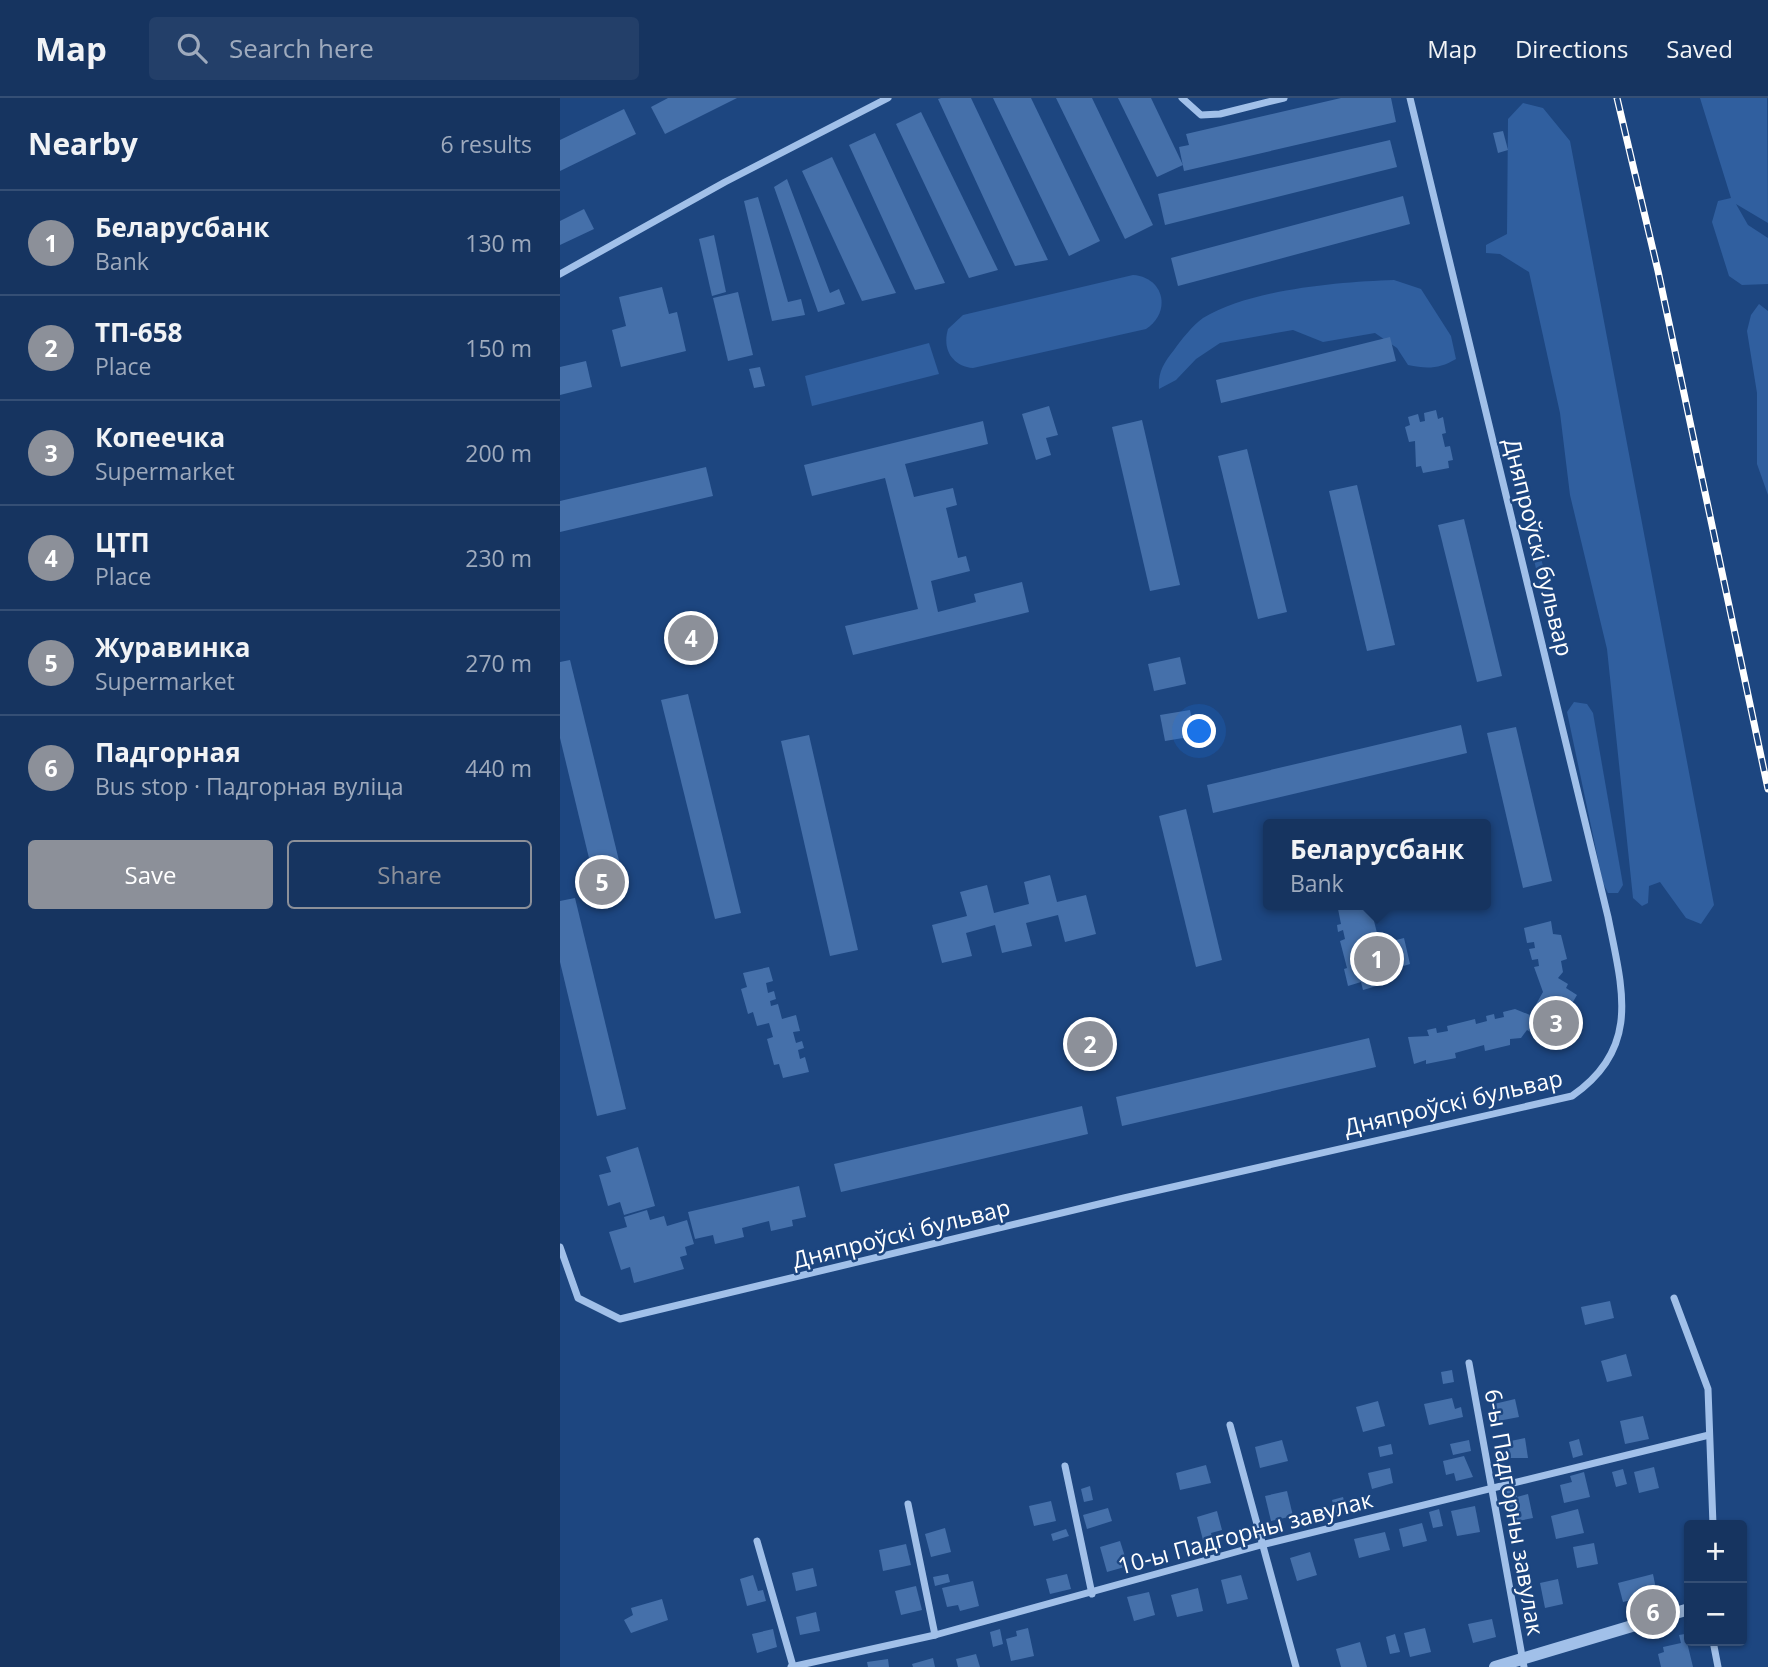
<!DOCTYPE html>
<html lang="en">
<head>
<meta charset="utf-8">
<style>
  :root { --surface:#163460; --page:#233f69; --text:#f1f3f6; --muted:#9eaabd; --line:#354f75; --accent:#8c9099 }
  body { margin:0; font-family:"Open Sans",sans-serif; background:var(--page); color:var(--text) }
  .controls { position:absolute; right:21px; bottom:21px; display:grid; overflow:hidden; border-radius:7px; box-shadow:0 2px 5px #0004 }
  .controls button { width:63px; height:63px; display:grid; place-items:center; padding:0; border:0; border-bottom:2px solid var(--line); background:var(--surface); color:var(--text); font:35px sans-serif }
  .you { position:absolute; left:640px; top:634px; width:24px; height:24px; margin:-18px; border:5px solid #fff; border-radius:50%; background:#1a73e8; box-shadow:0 0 0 10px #1a73e833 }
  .badge { display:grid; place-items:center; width:46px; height:46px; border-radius:50%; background:var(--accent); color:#fff; font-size:23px; font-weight:700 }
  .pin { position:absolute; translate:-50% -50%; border:4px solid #fff; box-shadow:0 2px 7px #0006 }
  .popup { position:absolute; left:703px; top:721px; width:228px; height:91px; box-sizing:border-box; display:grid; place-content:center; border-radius:7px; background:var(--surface); filter:drop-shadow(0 2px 5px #0005); font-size:23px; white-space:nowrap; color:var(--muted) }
  .popup b { font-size:26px; color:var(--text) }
  .popup::after { content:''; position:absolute; left:50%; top:100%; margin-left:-14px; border:14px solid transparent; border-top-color:var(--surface) }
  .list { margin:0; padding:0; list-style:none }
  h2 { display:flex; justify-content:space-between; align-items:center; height:91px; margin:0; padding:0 28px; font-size:30px }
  h2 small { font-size:23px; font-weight:400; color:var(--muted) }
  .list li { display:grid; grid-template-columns:46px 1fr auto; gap:21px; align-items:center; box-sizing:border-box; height:105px; padding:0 28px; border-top:2px solid var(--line) }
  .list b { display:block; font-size:26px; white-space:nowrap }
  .list p { margin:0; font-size:23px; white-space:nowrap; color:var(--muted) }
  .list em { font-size:23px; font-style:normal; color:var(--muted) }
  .actions { display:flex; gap:14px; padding:21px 28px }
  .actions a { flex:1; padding:16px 0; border:2px solid var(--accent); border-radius:7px; text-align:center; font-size:24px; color:var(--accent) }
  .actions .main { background:var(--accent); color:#fff }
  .icon { flex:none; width:38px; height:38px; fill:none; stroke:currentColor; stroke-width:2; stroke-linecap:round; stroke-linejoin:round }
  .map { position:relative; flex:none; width:1208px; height:1569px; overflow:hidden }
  header { display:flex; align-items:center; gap:42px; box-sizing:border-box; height:98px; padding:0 35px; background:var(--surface); border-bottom:2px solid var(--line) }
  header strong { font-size:33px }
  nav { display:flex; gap:38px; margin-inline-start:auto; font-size:24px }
  .search { width:490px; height:63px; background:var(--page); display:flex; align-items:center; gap:18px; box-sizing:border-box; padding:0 24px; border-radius:7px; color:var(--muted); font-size:26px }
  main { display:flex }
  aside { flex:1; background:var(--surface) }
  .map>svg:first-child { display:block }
  .green { fill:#305f9f }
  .building { fill:#4570aa }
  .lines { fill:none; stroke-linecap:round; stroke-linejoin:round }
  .minor { stroke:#a1c0e9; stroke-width:7 }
  .tertiary { stroke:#a1c0e9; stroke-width:12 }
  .rail-casing { stroke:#fff; stroke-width:7 }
  .rail { stroke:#1d4680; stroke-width:4.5; stroke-dasharray:13; stroke-linecap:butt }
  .labels { text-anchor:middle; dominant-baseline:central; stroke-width:5; stroke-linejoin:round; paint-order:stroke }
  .street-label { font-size:23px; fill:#fff; stroke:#1d4680 }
</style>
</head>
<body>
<header>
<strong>Map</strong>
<div class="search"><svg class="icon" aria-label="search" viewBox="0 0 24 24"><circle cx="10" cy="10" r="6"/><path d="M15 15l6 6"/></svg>Search here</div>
<nav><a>Map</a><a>Directions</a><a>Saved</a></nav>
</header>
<main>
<aside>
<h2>Nearby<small>6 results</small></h2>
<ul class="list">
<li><span class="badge">1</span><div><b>Беларусбанк</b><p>Bank</p></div><em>130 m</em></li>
<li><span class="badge">2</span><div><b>ТП-658</b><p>Place</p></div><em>150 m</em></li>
<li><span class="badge">3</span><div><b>Копеечка</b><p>Supermarket</p></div><em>200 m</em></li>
<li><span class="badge">4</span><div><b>ЦТП</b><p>Place</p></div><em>230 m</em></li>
<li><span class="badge">5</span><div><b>Журавинка</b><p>Supermarket</p></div><em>270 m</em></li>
<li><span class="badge">6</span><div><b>Падгорная</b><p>Bus stop · Падгорная вуліца</p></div><em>440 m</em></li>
</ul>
<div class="actions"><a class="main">Save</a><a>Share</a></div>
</aside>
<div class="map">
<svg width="1208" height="1569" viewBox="0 0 1208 1569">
  <rect width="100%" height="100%" fill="#1d4680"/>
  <g class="green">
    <path d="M1140 0H1207L1208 125 1176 106 1188 127 1208 140V186L1182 187 1169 178 1152 124 1158 103 1171 100Z"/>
    <path d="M963 5 983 10 1010 43 1154 807 1141 826 1126 820 1100 784 1089 788 1088 805 1082 808 1073 800 1047 551 1010 397 1000 315 969 174 940 156 926 155V147L947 136 948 21Z"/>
    <path d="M573 177C604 179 612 214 586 231L413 270C392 268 382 251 388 231L403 217Z"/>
    <path d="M834 182 861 191 891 238 896 261C879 271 867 271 848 267L837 250 815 235 763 244 733 232 660 245 636 261 616 282 599 291C598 274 603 266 614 252 621 242 633 227 643 220 691 191 779 184 834 182Z"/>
    <path d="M1199 206 1208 213V397L1197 366V295L1187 233 1191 217Z"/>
    <path d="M369 245 379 276 252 308 245 278Z"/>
    <path d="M981 460 1002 547H994L974 462Z"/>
    <path d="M1014 604 1027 606 1033 615 1063 787 1058 795H1048L1043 785 1007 614Z"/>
  </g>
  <g class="building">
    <path d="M108 0H177L105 36 91 9Z"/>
    <path d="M381 0H411L488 162 455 168 378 1Z"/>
    <path d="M433 0H471L540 143 509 158Z"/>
    <path d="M496 0H532L593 127 565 141Z"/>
    <path d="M558 0H591L623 67 597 79Z"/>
    <path d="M781 0H831L836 24 624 73 619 49 629 47 626 36Z"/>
    <path d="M64 11 76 36 0 73V42Z"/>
    <path d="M361 14 438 172 409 180 336 26Z"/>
    <path d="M943 33 948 52 938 55 933 35Z"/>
    <path d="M315 35 385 185 355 192 289 47Z"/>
    <path d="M830 42 837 69 605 127 598 96Z"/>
    <path d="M272 59 336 195 302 203 242 73Z"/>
    <path d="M227 81 270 195 279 191 285 206 258 214 214 89Z"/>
    <path d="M843 98 850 126 618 188 611 160Z"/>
    <path d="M198 99 228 204 241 201 245 217 212 223 184 103Z"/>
    <path d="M24 111 34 131 0 147V123Z"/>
    <path d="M154 137 166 194 152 198 139 141Z"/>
    <path d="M102 189 109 216 117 214 126 253 61 269 52 232 66 228 59 199Z"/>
    <path d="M178 194 193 257 168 263 153 200Z"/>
    <path d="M830 239 836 263 661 305 656 282Z"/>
    <path d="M26 263 32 289 0 297V269Z"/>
    <path d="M200 269 205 288 194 290 189 271Z"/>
    <path d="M489 308 498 337 486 340 491 357 476 362 462 316Z"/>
    <path d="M876 312 878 321 883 319 886 335 882 336 885 349 890 348 893 362 888 363 889 370 863 375 861 368 856 369 855 343 849 344 845 329 850 327 848 319 858 316 860 324 865 323 864 315Z"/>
    <path d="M582 322 620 487 590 493 552 329Z"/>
    <path d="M423 323 428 346 345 366 354 399 393 390 397 407 386 410 398 460 406 458 410 473 371 483 378 514 416 504 414 496 462 484 469 514 293 557 285 528 358 511 325 380 252 398 244 367Z"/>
    <path d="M687 351 727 514 698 521 658 358Z"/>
    <path d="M146 369 153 398 0 434V403Z"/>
    <path d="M797 387 835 547 807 553 769 393Z"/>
    <path d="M904 421 942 578 917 584 878 427Z"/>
    <path d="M139 522 147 551 122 558 114 529Z"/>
    <path d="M620 559 626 586 594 593 588 566Z"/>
    <path d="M10 562 63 779 35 785 0 640V564Z"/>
    <path d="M128 596 181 815 155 821 101 602Z"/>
    <path d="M630 612 635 638 605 643 600 617Z"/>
    <path d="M901 627 907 655 653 715 647 687Z"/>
    <path d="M956 629 992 783 963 790 927 635Z"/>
    <path d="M249 637 298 852 270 858 221 643Z"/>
    <path d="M626 711 662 862 636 869 599 718Z"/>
    <path d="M490 777 497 804 526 797 536 836 505 844 498 817 466 825 472 848 442 855 435 827 406 835 412 858 382 865 372 827 407 818 400 794 427 787 434 815 469 806 464 784Z"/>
    <path d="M15 800 66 1011 37 1018 0 864V803Z"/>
    <path d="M772 807H810L817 835 810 837 813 848 844 840 850 866 837 870 838 876 825 880 827 885 803 892 801 884 788 888 784 871 787 870 780 843 785 841 783 832 778 834 777 827 781 826 778 811 773 812Z"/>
    <path d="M991 823 993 836 1001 837 1007 861 1001 863 1003 874 998 880 1008 886 1006 890 1017 897 992 940 982 934 979 939 967 932 961 940 950 941V947L925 953 924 947 895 955 896 960 866 966V962L854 966 848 939 869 938 867 932 876 930 877 935 888 933 887 928 915 921 916 926 927 923 926 918 934 916 935 921 944 919 943 914 955 911 970 917 983 894 974 869 979 868 978 861 972 862 969 851 975 850 974 844 967 845 964 830Z"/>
    <path d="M209 869 213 883 206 885 208 895 214 893 216 901 210 903 211 908 218 906 222 921 236 917 240 933 233 934 236 945 242 943 244 950 238 952 240 961 245 959 249 974 223 980 219 966 214 967 207 941 213 939 209 925 197 928 193 914 188 916 181 891 187 889 183 875Z"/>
    <path d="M538 935 541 952 523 956 520 939Z"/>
    <path d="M809 940 816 969 562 1028 556 999Z"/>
    <path d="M522 1008 528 1036 281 1094 274 1066Z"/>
    <path d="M78 1049 95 1108 64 1117 60 1104 48 1108 39 1077 51 1074 46 1059Z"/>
    <path d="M239 1088 246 1119 232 1122 233 1128 211 1133 209 1123 182 1130 184 1139 155 1146 153 1137 135 1141 128 1114Z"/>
    <path d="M87 1112 90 1122 104 1118 107 1128 127 1122 134 1146 125 1149 127 1157 120 1159 124 1171 74 1185 70 1169 61 1172 49 1134 67 1129 64 1119Z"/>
    <path d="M1050 1203 1054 1220 1025 1227 1021 1209Z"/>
    <path d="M1066 1256 1072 1278 1047 1284 1041 1263Z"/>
    <path d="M892 1272 894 1284 883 1286 881 1274Z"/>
    <path d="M892 1300 895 1311 901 1309 903 1319 869 1327 864 1306Z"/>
    <path d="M955 1301 959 1319 938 1323 934 1306Z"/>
    <path d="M818 1303 825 1328 803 1334 796 1309Z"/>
    <path d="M1083 1318 1089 1341 1065 1346 1060 1323Z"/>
    <path d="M965 1340 968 1360H948L946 1344Z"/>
    <path d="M1019 1341 1023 1357 1013 1360 1009 1344Z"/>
    <path d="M722 1342 728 1363 700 1370 695 1349Z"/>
    <path d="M909 1342 911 1353 893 1357 890 1346Z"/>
    <path d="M831 1346 833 1356 820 1359 818 1349Z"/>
    <path d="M904 1358 913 1379 896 1383 894 1375 886 1377 883 1363Z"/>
    <path d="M646 1367 651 1385 620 1392 616 1375Z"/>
    <path d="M1094 1369 1099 1390 1079 1395 1074 1374Z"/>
    <path d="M830 1370 833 1385 812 1391 808 1375Z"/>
    <path d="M1063 1371 1067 1386 1056 1389 1052 1374Z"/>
    <path d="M1024 1374 1030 1399 1004 1405 1000 1387 1012 1384 1010 1378Z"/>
    <path d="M530 1388 533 1402 524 1404 521 1391Z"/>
    <path d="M954 1389 957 1399 968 1396 973 1420 953 1424 946 1391Z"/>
    <path d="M727 1393 733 1418 711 1423 705 1398Z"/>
    <path d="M783 1399 787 1414 776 1418 772 1402Z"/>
    <path d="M491 1403 496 1423 474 1428 469 1408Z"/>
    <path d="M915 1408 920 1434 897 1438 891 1413Z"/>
    <path d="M548 1410 552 1423 527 1431 523 1417Z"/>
    <path d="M879 1411 883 1428 873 1430 869 1414Z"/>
    <path d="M1018 1411 1024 1435 996 1441 991 1418Z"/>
    <path d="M657 1413 662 1432 651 1435 652 1440 643 1442 637 1419Z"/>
    <path d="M862 1425 867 1443 843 1449 839 1431Z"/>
    <path d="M385 1430 391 1454 371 1459 365 1436Z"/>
    <path d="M506 1431 509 1438 493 1443 491 1436Z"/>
    <path d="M825 1434 830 1452 799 1460 794 1441Z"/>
    <path d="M560 1443 568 1468 547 1474 540 1449Z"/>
    <path d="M1034 1445 1038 1466 1017 1470 1013 1449Z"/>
    <path d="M346 1446 351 1467 323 1473 319 1452Z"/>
    <path d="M750 1454 757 1477 737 1483 730 1460Z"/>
    <path d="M253 1470 257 1488 236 1493 232 1475Z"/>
    <path d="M388 1476 390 1484 375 1488 373 1479Z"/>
    <path d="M507 1476 511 1491 490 1496 486 1481Z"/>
    <path d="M1093 1476 1097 1496 1063 1504 1058 1485Z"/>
    <path d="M193 1477 198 1493 203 1492 206 1503 187 1508 180 1481Z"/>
    <path d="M681 1477 688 1501 667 1506 661 1482Z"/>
    <path d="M998 1481 1003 1506 985 1510 980 1485Z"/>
    <path d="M413 1483 419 1508 400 1513 398 1507 387 1509 382 1490Z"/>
    <path d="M356 1488 362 1512 341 1517 335 1493Z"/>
    <path d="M638 1490 643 1513 617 1519 611 1497Z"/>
    <path d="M589 1494 595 1517 574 1523 567 1499Z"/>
    <path d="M102 1501 108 1522 71 1535 64 1522 73 1517 71 1510Z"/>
    <path d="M256 1514 260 1533 240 1537 236 1519Z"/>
    <path d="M932 1521 936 1539 913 1545 908 1526Z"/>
    <path d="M468 1530 474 1558 451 1563 446 1541 457 1538 456 1533Z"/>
    <path d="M865 1530 871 1554 850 1559 844 1535Z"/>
    <path d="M213 1531 217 1549 197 1555 192 1536Z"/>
    <path d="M440 1531 443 1546 433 1549 430 1534Z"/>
    <path d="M835 1536 840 1554 830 1556 826 1539Z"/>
    <path d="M1125 1536 1133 1569H1101L1098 1556 1104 1554 1103 1549 1121 1545 1119 1537Z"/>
    <path d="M800 1544 807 1569H781L776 1551Z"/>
    <path d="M416 1556 420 1569H398L396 1561Z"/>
    <path d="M373 1560 375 1569H353L352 1566Z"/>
    <path d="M328 1561 329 1569H308L307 1564Z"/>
  </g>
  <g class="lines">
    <g class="minor">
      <path d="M622 0 641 17 660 16 724 0"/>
      <path d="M0 176 165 84 328 0"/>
      <path d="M0 1149 18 1200 60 1221 564 1100 1012 998C1082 950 1062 890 1048 819L850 0"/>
      <path d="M1114 1200 1148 1291 1153 1427"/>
      <path d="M909 1265 964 1569"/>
      <path d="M670 1327 736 1569"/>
      <path d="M505 1368 532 1496"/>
      <path d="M348 1406 375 1537"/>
      <path d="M197 1443 233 1568"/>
      <path d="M1153 1543 1158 1569"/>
      <path d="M231 1569 375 1537 701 1447 1149 1337"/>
    </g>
    <path class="tertiary" d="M935 1569 1129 1511"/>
    <g class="rail-casing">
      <path id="rail" d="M1057 0 1098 173 1208 691"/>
    </g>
    <use href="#rail" class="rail"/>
  </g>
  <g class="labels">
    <g class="street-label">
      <text transform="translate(979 449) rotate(76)">Дняпроўскі бульвар</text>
      <text transform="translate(893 1004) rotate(-13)">Дняпроўскі бульвар</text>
      <text transform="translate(341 1135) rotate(-14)">Дняпроўскі бульвар</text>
      <text transform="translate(955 1414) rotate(80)">6-ы Падгорны завулак</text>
      <text transform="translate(685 1434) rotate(-15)">10-ы Падгорны завулак</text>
    </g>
  </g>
</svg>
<div class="controls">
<button>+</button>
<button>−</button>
</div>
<div class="you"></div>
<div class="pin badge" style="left:817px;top:861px">1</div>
<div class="popup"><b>Беларусбанк</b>Bank</div>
<div class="pin badge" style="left:530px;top:946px">2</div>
<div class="pin badge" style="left:996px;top:925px">3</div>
<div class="pin badge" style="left:131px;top:540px">4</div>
<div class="pin badge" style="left:42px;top:784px">5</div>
<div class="pin badge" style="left:1093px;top:1514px">6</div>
</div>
</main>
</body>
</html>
